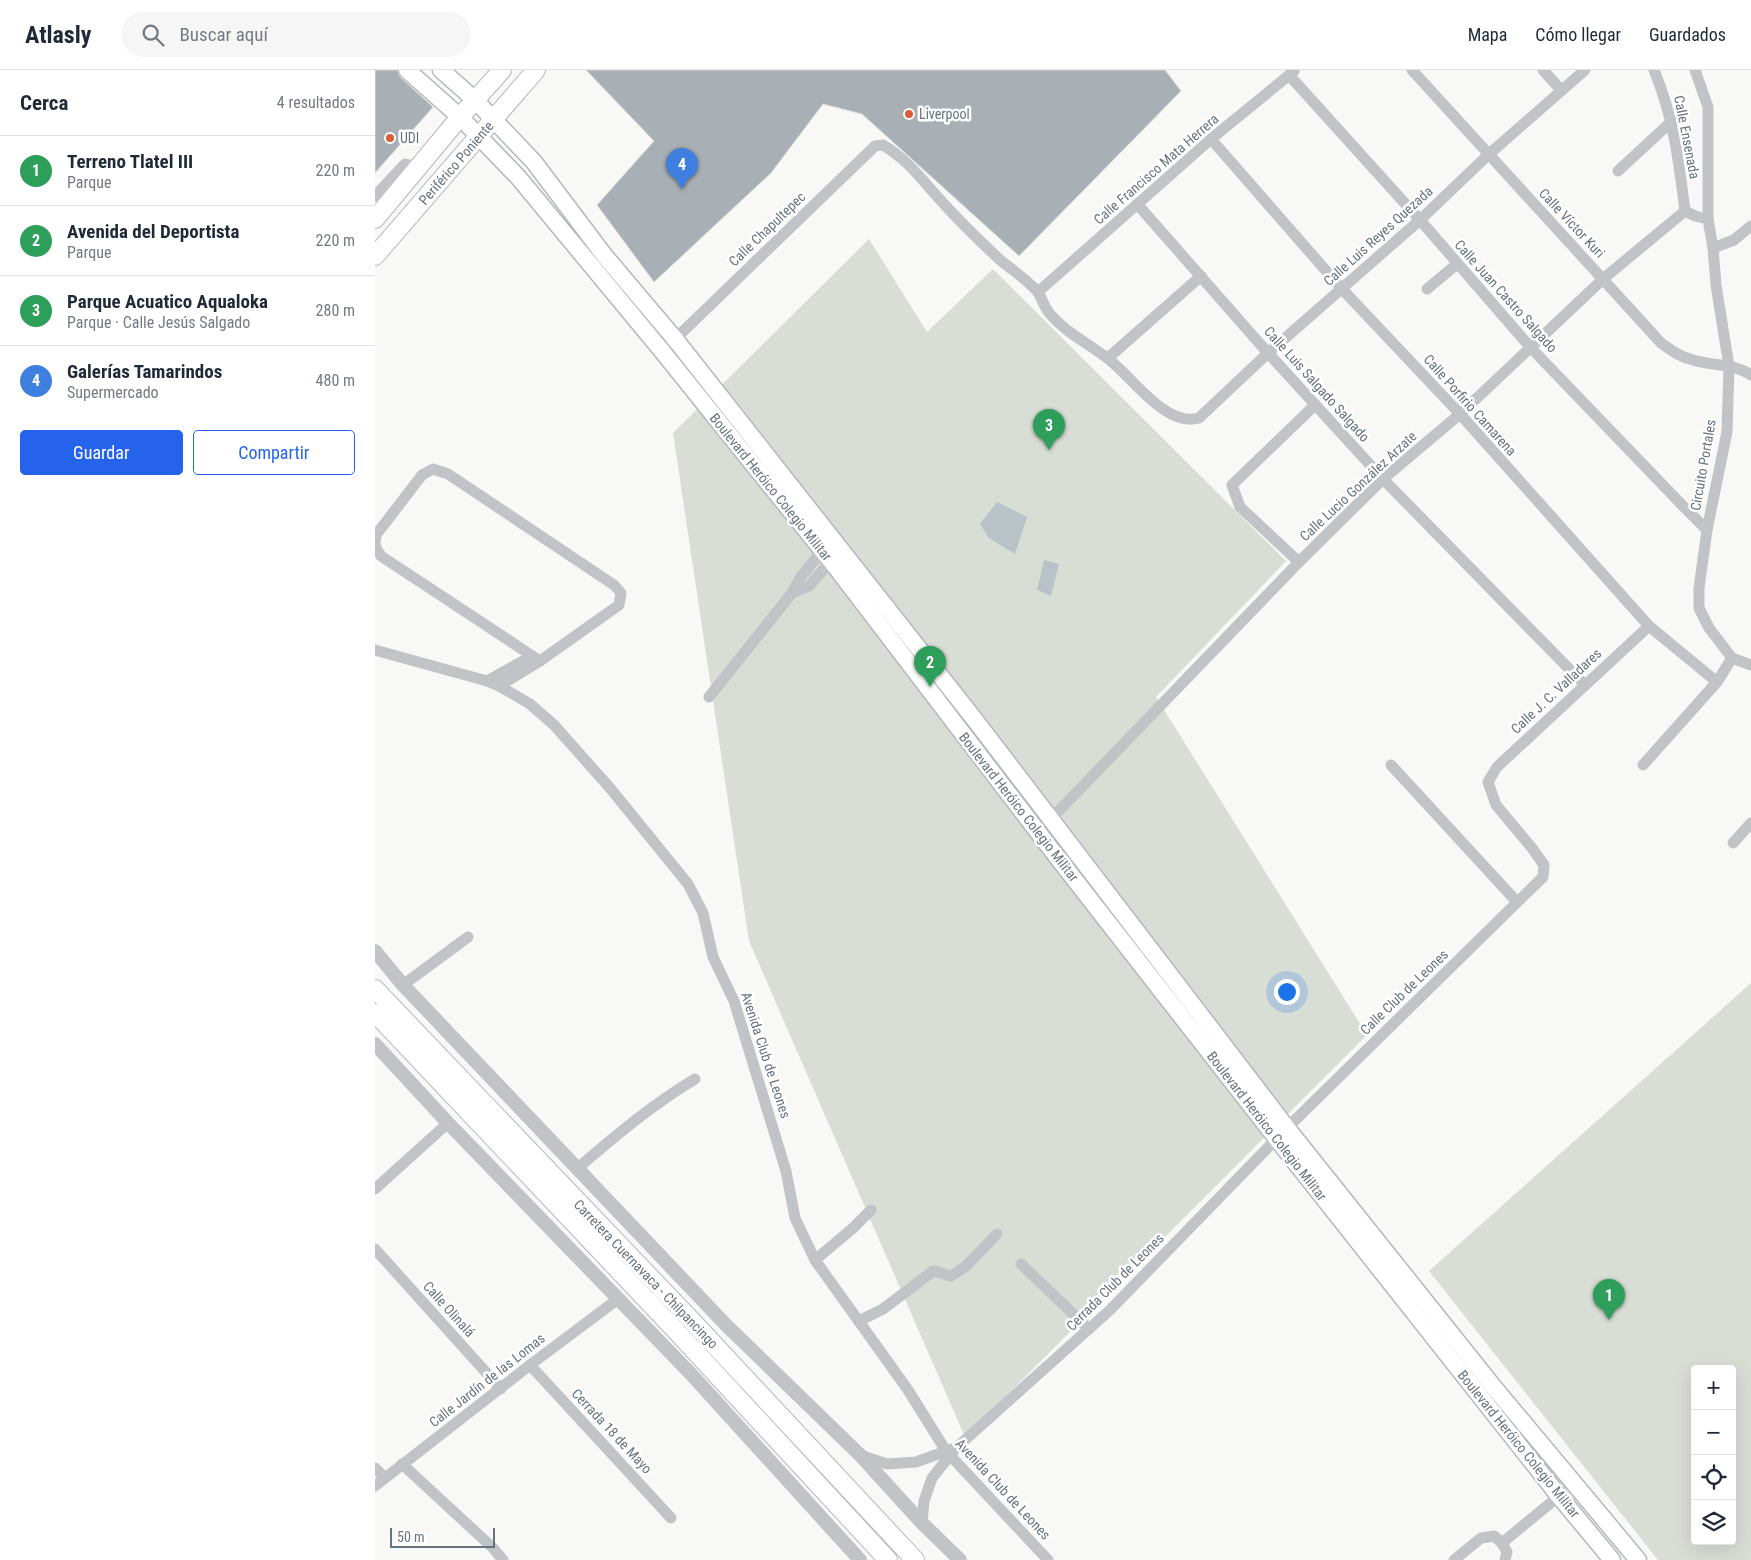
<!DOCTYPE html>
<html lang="es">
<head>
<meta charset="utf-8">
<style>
  :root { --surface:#fff; --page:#f6f6f7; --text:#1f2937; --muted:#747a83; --line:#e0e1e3; --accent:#2563eb }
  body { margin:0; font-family:"Roboto Condensed",sans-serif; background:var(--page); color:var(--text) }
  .controls { position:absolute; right:15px; bottom:15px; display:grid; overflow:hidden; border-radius:5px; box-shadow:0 5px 20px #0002 }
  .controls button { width:45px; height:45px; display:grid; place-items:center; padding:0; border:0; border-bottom:1px solid var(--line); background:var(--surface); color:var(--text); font:25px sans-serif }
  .scale { position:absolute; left:15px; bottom:12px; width:105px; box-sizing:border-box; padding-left:5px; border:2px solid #66747f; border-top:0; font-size:14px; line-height:18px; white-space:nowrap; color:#66747f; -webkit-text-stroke:4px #fff; paint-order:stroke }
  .you { position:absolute; left:911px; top:921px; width:18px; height:18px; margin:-12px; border:4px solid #fff; border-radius:50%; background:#1a73e8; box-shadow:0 0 0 8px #1a73e833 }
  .badge { display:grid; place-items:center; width:32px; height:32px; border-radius:50%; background:var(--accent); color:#fff; font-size:16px; font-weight:700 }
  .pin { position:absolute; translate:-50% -41px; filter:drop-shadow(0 1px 2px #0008) }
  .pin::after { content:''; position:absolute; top:26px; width:18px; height:15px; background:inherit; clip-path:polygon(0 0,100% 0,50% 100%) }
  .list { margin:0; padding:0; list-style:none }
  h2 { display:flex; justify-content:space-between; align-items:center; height:65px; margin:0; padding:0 20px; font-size:21px }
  h2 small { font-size:16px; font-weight:400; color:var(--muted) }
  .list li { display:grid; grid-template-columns:32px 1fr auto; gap:15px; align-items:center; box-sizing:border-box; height:70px; padding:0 20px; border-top:1px solid var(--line) }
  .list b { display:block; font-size:19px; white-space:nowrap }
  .list p { margin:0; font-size:16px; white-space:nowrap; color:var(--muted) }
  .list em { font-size:16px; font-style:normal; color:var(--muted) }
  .actions { display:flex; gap:10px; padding:15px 20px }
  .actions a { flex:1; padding:11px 0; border:1px solid var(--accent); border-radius:5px; text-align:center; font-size:18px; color:var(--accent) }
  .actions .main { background:var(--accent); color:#fff }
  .icon { flex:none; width:28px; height:28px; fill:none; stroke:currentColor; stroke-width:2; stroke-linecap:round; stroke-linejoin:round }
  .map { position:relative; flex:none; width:1376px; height:1490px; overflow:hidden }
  header { display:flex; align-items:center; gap:30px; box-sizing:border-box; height:70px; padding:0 25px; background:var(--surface); border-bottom:1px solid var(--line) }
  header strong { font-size:24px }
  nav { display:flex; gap:28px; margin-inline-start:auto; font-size:18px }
  .search { width:350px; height:45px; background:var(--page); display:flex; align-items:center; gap:12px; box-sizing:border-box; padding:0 18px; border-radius:28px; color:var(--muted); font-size:19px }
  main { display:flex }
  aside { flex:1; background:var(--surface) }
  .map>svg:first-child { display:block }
  .green { fill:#d8ddd6; fill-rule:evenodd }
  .water { fill:#b9c3c7 }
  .building { fill:#a8afb5; stroke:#dadad9 }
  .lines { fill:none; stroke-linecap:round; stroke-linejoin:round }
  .secondary-casing { stroke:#b2b8bc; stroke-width:19 }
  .primary-casing { stroke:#b4b8bc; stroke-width:20 }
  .minor { stroke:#c0c4c7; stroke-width:11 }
  .tertiary { stroke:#c0c4c7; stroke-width:14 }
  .secondary { stroke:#fff; stroke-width:16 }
  .primary { stroke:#fff; stroke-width:18 }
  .poi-dot { fill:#d75f38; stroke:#fff; stroke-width:2 }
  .labels { text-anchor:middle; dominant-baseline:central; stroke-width:5; stroke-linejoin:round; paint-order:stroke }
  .poi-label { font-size:14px; fill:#66747f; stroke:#fff; text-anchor:start }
  .street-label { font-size:14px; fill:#66747f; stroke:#fff }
</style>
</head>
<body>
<header>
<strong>Atlasly</strong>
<div class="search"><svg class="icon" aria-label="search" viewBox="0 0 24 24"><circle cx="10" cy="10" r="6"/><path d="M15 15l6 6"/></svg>Buscar aquí</div>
<nav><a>Mapa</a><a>Cómo llegar</a><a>Guardados</a></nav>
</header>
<main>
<aside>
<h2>Cerca<small>4 resultados</small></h2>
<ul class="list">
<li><span class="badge" style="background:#2e9e5b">1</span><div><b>Terreno Tlatel III</b><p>Parque</p></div><em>220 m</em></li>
<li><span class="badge" style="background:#2e9e5b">2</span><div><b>Avenida del Deportista</b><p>Parque</p></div><em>220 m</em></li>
<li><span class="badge" style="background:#2e9e5b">3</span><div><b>Parque Acuatico Aqualoka</b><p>Parque · Calle Jesús Salgado</p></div><em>280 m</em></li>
<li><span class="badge" style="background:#3f7fe0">4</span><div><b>Galerías Tamarindos</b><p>Supermercado</p></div><em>480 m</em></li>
</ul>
<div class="actions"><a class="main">Guardar</a><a>Compartir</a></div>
</aside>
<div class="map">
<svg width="1376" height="1490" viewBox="0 0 1376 1490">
  <rect width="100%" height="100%" fill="#f8f9f6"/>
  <g class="green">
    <path d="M494 169 552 262 618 199 911 491 781 627 992 965 590 1367 374 871 298 363Z"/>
    <path d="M1376 913V1490H1283L1054 1201ZM1320 1299H1357V1471H1320Z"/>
  </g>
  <g class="water">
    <path d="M622 432 652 447 640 484 614 468 605 454Z"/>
    <path d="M669 490 684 494 676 526 662 520Z"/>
  </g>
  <g class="building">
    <path d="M0 0H22L25 7 58 37 0 103Z"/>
    <path d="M211 0H790L806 21 644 186 487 44 448 34 396 103 279 212 222 135 279 71Z"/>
  </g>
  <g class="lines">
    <g class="secondary-casing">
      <g id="secondary">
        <path d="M32 0 85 47 143 107 287 281 456 491 682 787 902 1069 1184 1426 1237 1490"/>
        <path d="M66 0 100 30 159 92 229 185 300 269 600 650 912 1058 1117 1315 1263 1490"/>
      </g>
    </g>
    <g class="primary-casing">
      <g id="primary">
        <path d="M0 149 85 47 127 0"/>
        <path d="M0 186 161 0"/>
        <path d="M0 919 318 1252 540 1490"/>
        <path d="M0 943 304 1264 513 1490"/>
      </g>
    </g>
    <g class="minor">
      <path d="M1037 0 1286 273C1296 280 1305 287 1318 290 1337 296 1358 293 1376 305"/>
      <path d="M1168 0 1186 20"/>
      <path d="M1279 0C1298 45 1304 92 1310 141"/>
      <path d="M1320 0 1333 37V149L1338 178 1341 215 1354 296 1352 362 1332 460 1324 518V538L1334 558 1357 588 1376 595"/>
      <path d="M914 5 1045 150 1156 278 1308 436 1332 460"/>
      <path d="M836 69 967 219 1085 344 1274 556 1342 612"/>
      <path d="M1243 101 1297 51"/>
      <path d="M0 126 30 94 43 97"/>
      <path d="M763 135 893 283 1008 409 1210 615"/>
      <path d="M1338 178 1359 170 1376 156"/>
      <path d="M1052 219 1082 194"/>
      <path d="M663 222 836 69 919 1"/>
      <path d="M296 273 500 76 508 75C536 92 548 112 570 135 587 154 606 172 624 189 636 199 651 209 662 221 667 228 669 237 675 244 691 263 713 273 732 288 756 305 790 358 824 348L893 283 1045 150 1113 85 1210 0"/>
      <path d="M733 288 826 206"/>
      <path d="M0 473 1 465 47 405 58 399 73 404 239 515 246 523 244 535 165 591 124 616"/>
      <path d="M0 476 6 486 165 591"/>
      <path d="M924 492 865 437 857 415 940 335"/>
      <path d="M417 523 434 516 456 491"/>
      <path d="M0 580 112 611 124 616 155 634 179 655 235 718 313 814 328 843 338 887 359 931 411 1101 420 1148 440 1190 533 1320 571 1381 673 1490"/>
      <path d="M112 611 157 586"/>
      <path d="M334 627 417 523 425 508 447 481"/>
      <path d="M1016 695 1142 832"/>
      <path d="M1268 695 1342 612 1357 588"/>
      <path d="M676 749 924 492 1008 409 1085 344 1228 209 1310 141 1320 146 1333 149"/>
      <path d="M1358 773 1376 753"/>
      <path d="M28 915 93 867"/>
      <path d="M203 1098C240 1066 278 1034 320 1009"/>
      <path d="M0 1119 73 1053"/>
      <path d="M0 1179 126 1319"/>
      <path d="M440 1190 477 1159 496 1140"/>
      <path d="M646 1194 714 1259"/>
      <path d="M484 1251 508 1239 558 1201C565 1201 569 1205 576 1206L590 1197 622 1164"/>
      <path d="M155 1295 296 1448"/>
      <path d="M485 1385 512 1394 541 1392 577 1379"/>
      <path d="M27 1394 118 1478 128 1490"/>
      <path d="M0 1398 10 1408"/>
      <path d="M0 1416 155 1295 243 1229"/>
      <path d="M547 1453 549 1431 557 1408 581 1378 735 1240 912 1058 1168 807 1169 795 1157 778 1121 735 1113 712 1122 697 1274 556"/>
      <path d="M1127 1473 1184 1426"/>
      <path d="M1079 1490 1106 1468 1119 1466 1127 1473 1132 1482 1130 1490"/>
    </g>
    <g class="tertiary">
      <path d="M0 881 28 915 351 1255 485 1385 547 1453 585 1490"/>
      <path d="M0 974 73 1053 316 1304 485 1490"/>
    </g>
    <use href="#secondary" class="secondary"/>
    <use href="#primary" class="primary"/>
  </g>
  <g class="poi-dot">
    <circle cx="534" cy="44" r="5"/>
    <circle cx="15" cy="68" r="5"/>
  </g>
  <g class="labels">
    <g class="poi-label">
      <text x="544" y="44">Liverpool</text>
      <text x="25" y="68">UDI</text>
    </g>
    <g class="street-label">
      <text transform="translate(1312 67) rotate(79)">Calle Ensenada</text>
      <text transform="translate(81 93) rotate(-49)">Periférico Poniente</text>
      <text transform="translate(781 99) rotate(-41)">Calle Francisco Mata Herrera</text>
      <text transform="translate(1197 153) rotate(47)">Calle Víctor Kuri</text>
      <text transform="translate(392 159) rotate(-44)">Calle Chapultepec</text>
      <text transform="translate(1003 166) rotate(-42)">Calle Luis Reyes Quezada</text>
      <text transform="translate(1131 226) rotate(48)">Calle Juan Castro Salgado</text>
      <text transform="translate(942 314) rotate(48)">Calle Luis Salgado Salgado</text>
      <text transform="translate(1095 335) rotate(48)">Calle Porfirio Camarena</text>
      <text transform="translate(1328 395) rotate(-80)">Circuito Portales</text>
      <text transform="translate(983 416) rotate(-43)">Calle Lucio González Arzate</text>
      <text transform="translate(396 417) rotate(51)">Boulevard Heróico Colegio Militar</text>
      <text transform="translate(1181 621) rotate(-43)">Calle J. C. Valladares</text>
      <text transform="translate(644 737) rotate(52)">Boulevard Heróico Colegio Militar</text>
      <text transform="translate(1029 922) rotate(-44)">Calle Club de Leones</text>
      <text transform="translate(391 985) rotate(72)">Avenida Club de Leones</text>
      <text transform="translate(892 1056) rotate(52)">Boulevard Heróico Colegio Militar</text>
      <text transform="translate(271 1204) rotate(46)">Carretera Cuernavaca - Chilpancingo</text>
      <text transform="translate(740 1212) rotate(-45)">Cerrada Club de Leones</text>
      <text transform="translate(74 1239) rotate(48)">Calle Olinalá</text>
      <text transform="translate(112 1310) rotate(-38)">Calle Jardín de las Lomas</text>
      <text transform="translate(237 1361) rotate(47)">Cerrada 18 de Mayo</text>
      <text transform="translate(1144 1374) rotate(51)">Boulevard Heróico Colegio Militar</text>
      <text transform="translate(628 1419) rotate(47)">Avenida Club de Leones</text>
    </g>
  </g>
</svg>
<div class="controls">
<button>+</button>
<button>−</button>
<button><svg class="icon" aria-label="locate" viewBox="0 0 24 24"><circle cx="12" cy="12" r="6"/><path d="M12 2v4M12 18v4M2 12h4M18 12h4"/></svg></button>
<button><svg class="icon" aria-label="layers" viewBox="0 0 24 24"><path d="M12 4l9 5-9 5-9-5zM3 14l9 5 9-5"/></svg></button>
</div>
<div class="scale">50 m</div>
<div class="you"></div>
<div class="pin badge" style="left:1234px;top:1250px;background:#2e9e5b">1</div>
<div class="pin badge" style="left:555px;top:617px;background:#2e9e5b">2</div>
<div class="pin badge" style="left:674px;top:380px;background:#2e9e5b">3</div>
<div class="pin badge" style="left:307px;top:119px;background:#3f7fe0">4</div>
</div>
</main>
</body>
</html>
